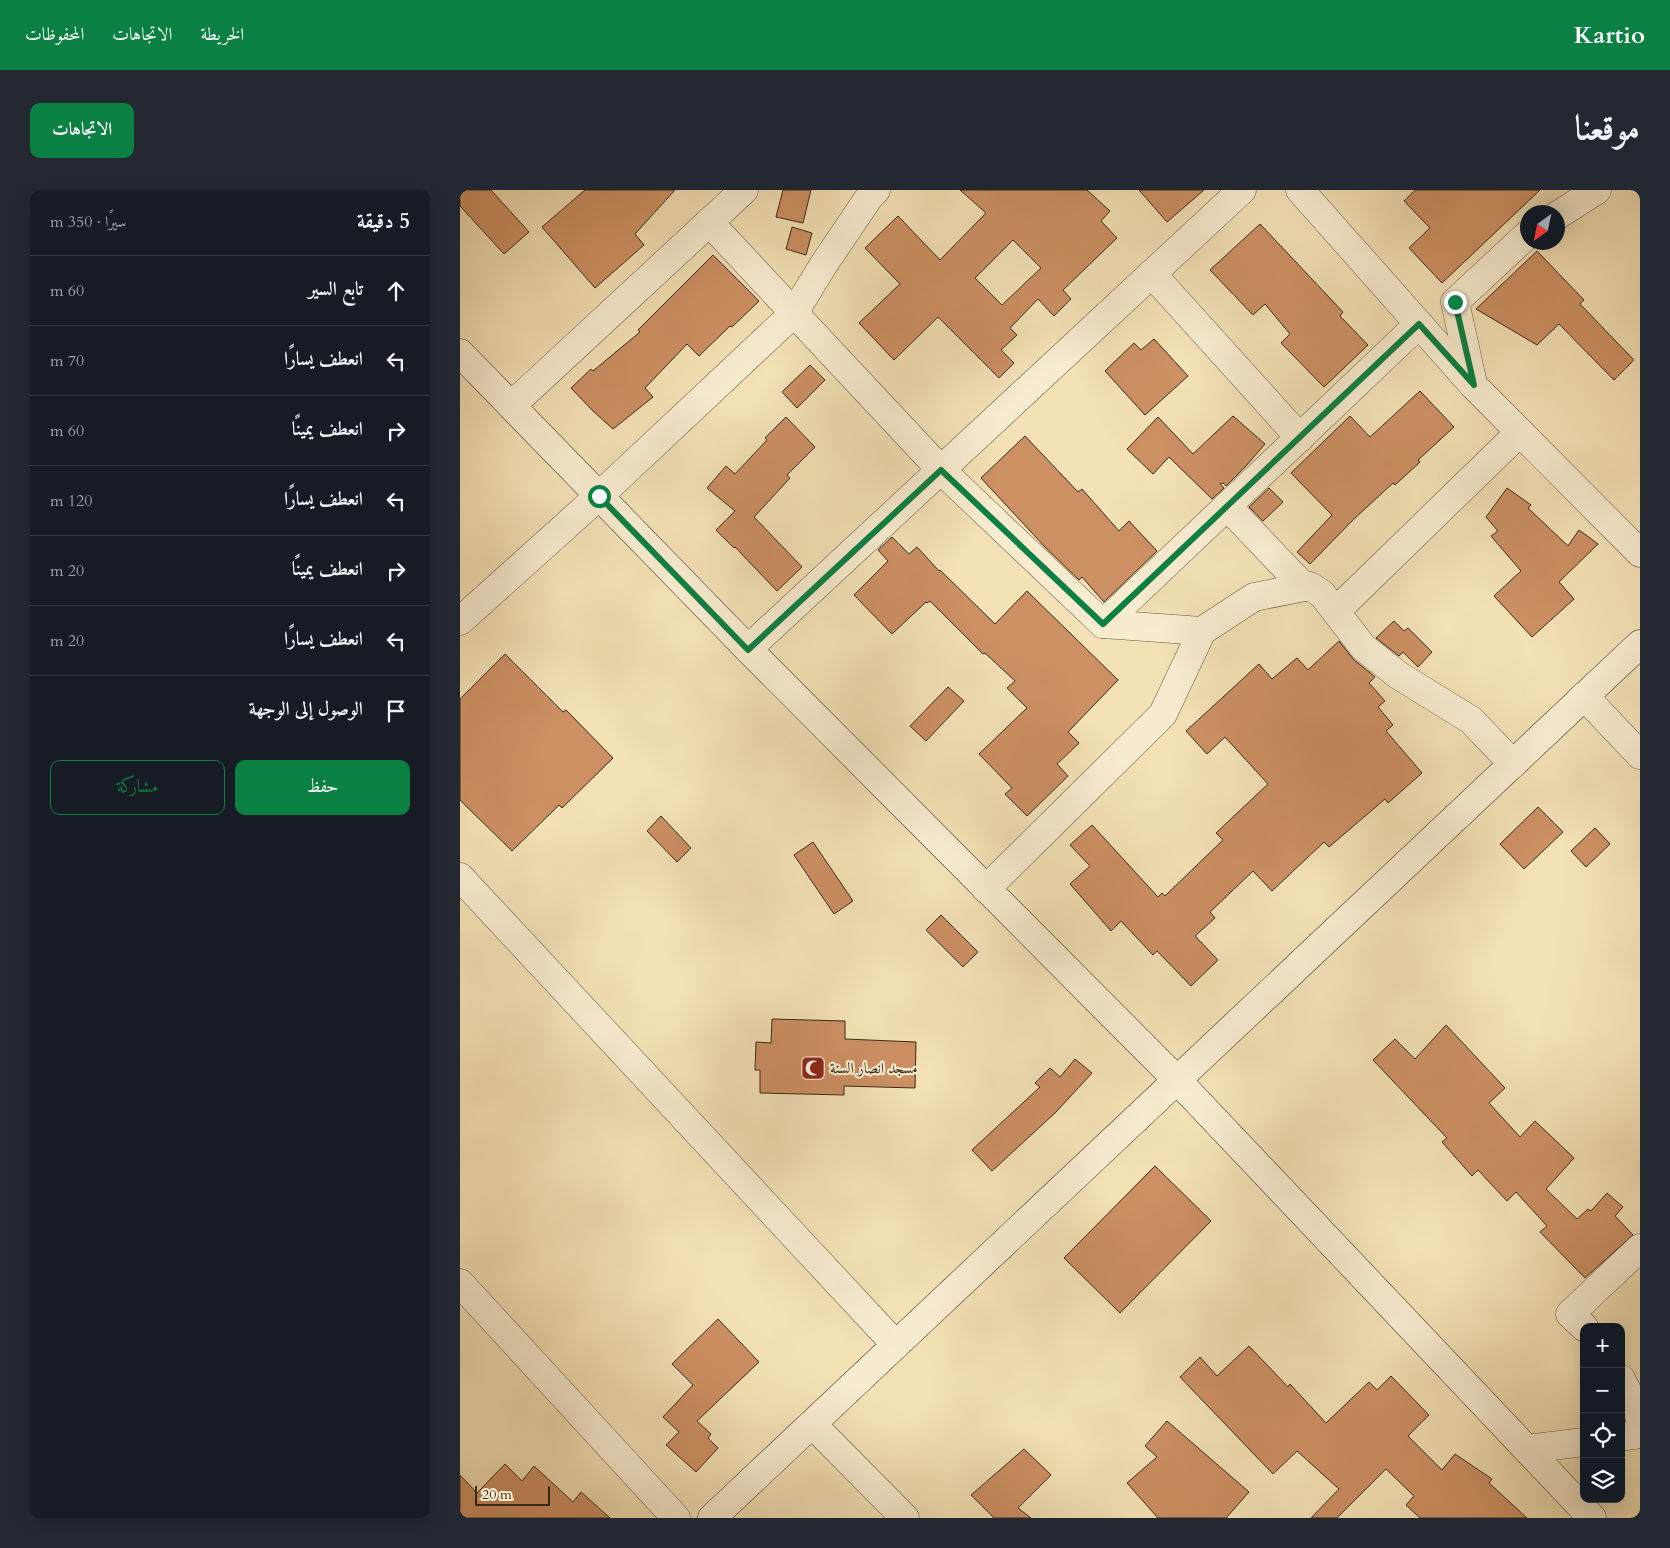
<!DOCTYPE html>
<html lang="ar">
<head>
<meta charset="utf-8">
<style>
  :root { --surface:#171b24; --page:#242831; --text:#f1f3f6; --muted:#9ea1a6; --line:#363941; --accent:#0b8043 }
  body { margin:0; font-family:Cardo,Amiri,serif; background:var(--page); color:var(--text); direction:rtl }
  .controls { position:absolute; right:15px; bottom:15px; display:grid; overflow:hidden; border-radius:10px; box-shadow:0 5px 20px #0002 }
  .controls button { width:45px; height:45px; display:grid; place-items:center; padding:0; border:0; border-bottom:1px solid var(--line); background:var(--surface); color:var(--text); font:25px sans-serif }
  .compass { position:absolute; left:1060px; top:15px; width:45px; height:45px; border-radius:50%; background:var(--surface); box-shadow:0 5px 20px #0002; rotate:213deg }
  .scale { position:absolute; left:15px; bottom:12px; width:75px; box-sizing:border-box; padding-left:5px; border:2px solid #392917; border-top:0; font-size:14px; line-height:18px; white-space:nowrap; color:#392917; -webkit-text-stroke:4px #f8ecd0; paint-order:stroke }
  .stop { position:absolute; width:15px; height:15px; margin:-11px; border:4px solid #0b8043; border-radius:50%; background:#fff }
  .stop.end { background:#0b8043; border-color:#fff; box-shadow:0 1px 5px #0008 }
  .list { margin:0; padding:0; list-style:none }
  h2 { display:flex; justify-content:space-between; align-items:center; height:65px; margin:0; padding:0 20px; font-size:21px }
  h2 small { font-size:16px; font-weight:400; color:var(--muted) }
  .list li { display:grid; grid-template-columns:32px 1fr auto; gap:15px; align-items:center; box-sizing:border-box; height:70px; padding:0 20px; border-top:1px solid var(--line) }
  .list b { display:block; font-size:19px; white-space:nowrap }
  .list em { font-size:16px; font-style:normal; color:var(--muted) }
  .actions { display:flex; gap:10px; padding:15px 20px }
  .actions a { flex:1; padding:11px 0; border:1px solid var(--accent); border-radius:10px; text-align:center; font-size:18px; color:var(--accent) }
  .actions .main { background:var(--accent); color:#fff }
  .icon { flex:none; width:28px; height:28px; fill:none; stroke:currentColor; stroke-width:2; stroke-linecap:round; stroke-linejoin:round }
  .map { position:relative; flex:none; width:1180px; height:1328px; overflow:hidden; direction:ltr; border-radius:10px }
  header { display:flex; align-items:center; gap:30px; box-sizing:border-box; height:70px; padding:0 25px; background:var(--accent); color:#fff }
  header strong { font-size:24px }
  nav { display:flex; gap:28px; margin-inline-start:auto; font-size:18px }
  .intro { display:flex; align-items:center; justify-content:space-between; box-sizing:border-box; height:120px; padding:0 30px }
  h1 { margin:0; font-size:35px }
  .button { padding:12px 22px; border-radius:10px; background:var(--accent); color:#fff; font-size:18px; font-weight:700 }
  main { display:flex; gap:30px; padding:0 30px }
  aside { flex:1; background:var(--surface); border-radius:10px; box-shadow:0 5px 20px #0002 }
  .map>svg:first-child { display:block }
  .building { fill:#cc9063; stroke:#392917; fill-rule:evenodd }
  .lines { fill:none; stroke-linecap:round; stroke-linejoin:round }
  .street-casing { stroke:#68573f; stroke-width:29 }
  .secondary-casing { stroke:#392917; stroke-width:29 }
  .street { stroke:#f8ecd0; stroke-width:28 }
  .secondary { stroke:#f8ecd0; stroke-width:28 }
  .route { stroke:#0b8043; stroke-width:6 }
  .labels { text-anchor:middle; dominant-baseline:central; stroke-width:4.5; stroke-linejoin:round; paint-order:stroke }
  .poi-label { font-size:15px; fill:#392917; stroke:#f8ecd0; text-anchor:start }
</style>
</head>
<body>
<header>
<strong>Kartio</strong>
<nav><a>الخريطة</a><a>الاتجاهات</a><a>المحفوظات</a></nav>
</header>
<div class="intro"><h1>موقعنا</h1><a class="button">الاتجاهات</a></div>
<main>
<div class="map">
<svg width="1180" height="1328" viewBox="0 0 1180 1328">
  <rect width="100%" height="100%" fill="#f4e1b6"/>
  <filter id="stains"><feTurbulence type="fractalNoise" baseFrequency=".004" numOctaves="4"/><feColorMatrix values="0 0 0 0 .2 0 0 0 0 .09 0 0 0 0 .02 0 0 0 .5 -.17"/></filter>
  <radialGradient id="worn" r=".72"><stop offset=".6" stop-color="#630" stop-opacity="0"/><stop offset="1" stop-color="#630" stop-opacity=".3"/></radialGradient>
  <g class="building">
    <path d="M0 0H31L69 42 44 64 0 16Z"/>
    <path d="M125 0H215L175 44 184 55 135 98 82 37Z"/>
    <path d="M323 0H351L343 33 316 27Z"/>
    <path d="M500 0H627L650 21 641 31 657 48 603 100 611 109 594 126 578 109 550 138 557 145 541 160 554 173 539 188 478 127 434 170 399 133 440 94 405 58 438 26 480 70 526 23ZM553 50 581 78 542 115 515 88Z"/>
    <path d="M679 0H744L707 32Z"/>
    <path d="M955 0H1080L982 93 949 58 970 38 944 11Z"/>
    <path d="M800 34 883 122 880 126 908 155 864 197 821 153 830 144 805 114 793 125 750 80Z"/>
    <path d="M332 37 352 43 346 65 326 59Z"/>
    <path d="M1077 61 1124 110 1120 114 1174 170 1154 190 1099 134 1077 155 1016 119Z"/>
    <path d="M253 65 299 111 272 137 270 136 239 166 227 154 185 198 193 207 153 239 133 221 111 198 131 179 133 181 180 142 178 140Z"/>
    <path d="M694 149 728 186 685 225 645 181 674 153 681 160Z"/>
    <path d="M350 175 365 190 337 218 322 202Z"/>
    <path d="M960 201 994 237 958 270 960 272 935 295 933 293 894 329 850 374 837 362 872 325 831 283 890 226 910 247Z"/>
    <path d="M773 226 805 254 786 276 766 296 763 293 760 294 764 298 752 309 709 267 693 284 667 259 698 227 733 264Z"/>
    <path d="M326 227 355 257 327 285 330 288 294 327 342 377 317 401 275 357 274 358 256 340 275 321 247 298 266 276 275 284 307 250 305 248Z"/>
    <path d="M565 246 618 302 622 299 659 341 669 331 697 361 644 412 622 387 619 390 585 357 521 288Z"/>
    <path d="M809 298 823 312 803 331 789 317Z"/>
    <path d="M1047 298 1071 315 1068 318 1108 356 1119 340 1138 354 1099 392 1114 409 1072 447 1034 406 1061 381 1031 346 1038 341 1026 327Z"/>
    <path d="M432 347 449 364 457 357 479 381 480 380 535 434 567 401 658 490 608 542 619 553 597 574 608 586 567 626 545 604 552 598 519 564 567 518 547 498 555 491 525 463 523 464 470 411 467 413 466 412 432 444 394 405 428 371 418 360Z"/>
    <path d="M934 431 944 441 948 438 972 462 958 477 943 462 939 466 916 448Z"/>
    <path d="M879 451 893 469 915 487 909 493 925 511 918 517 933 535 926 541 962 583 928 613 925 609 869 657 864 652 812 701 793 681 750 722 755 728 735 746 758 770 731 796 697 761 693 765 661 731 651 741 610 694 630 676 610 655 632 635 698 707 702 703 705 706 763 650 756 643 808 594 765 547 747 564 726 541 799 474 812 489 837 468 848 480Z"/>
    <path d="M45 464 103 522 106 520 153 568 102 618 99 615 52 661 0 610V509Z"/>
    <path d="M488 497 504 511 466 551 450 536Z"/>
    <path d="M1078 617 1103 642 1064 679 1040 654Z"/>
    <path d="M201 626 231 658 217 672 187 641Z"/>
    <path d="M1135 638 1150 654 1126 677 1111 661Z"/>
    <path d="M353 652 393 711 374 724 334 665Z"/>
    <path d="M481 725 518 762 503 777 466 740Z"/>
    <path d="M312 829 385 831V849L456 852 455 898 384 896V905L300 903V880H295L296 852 311 853Z"/>
    <path d="M986 835 1045 898 1029 913 1060 947 1075 931 1114 968 1086 999 1117 1029 1128 1019 1131 1021 1147 1003 1163 1017 1155 1026 1173 1045 1125 1088 1080 1042 1087 1036 1056 1002 1047 1011 1018 980 1012 986 982 952 987 948 913 870 935 849 955 869Z"/>
    <path d="M615 869 632 883 596 922 532 981 512 960 580 897 575 893 590 878 600 887Z"/>
    <path d="M695 976 751 1031 660 1123 604 1068Z"/>
    <path d="M258 1129 299 1172 237 1231 251 1244 248 1248 258 1258 236 1282 206 1255 219 1242 203 1227 233 1195 212 1174Z"/>
    <path d="M789 1156 828 1197 830 1194 866 1233 909 1192 917 1200 931 1186 969 1225 948 1246 982 1280 995 1264 1032 1289 1029 1293 1067 1328H960L946 1315 954 1306 926 1279 877 1328H851L879 1299 837 1261 813 1284 720 1187 740 1167 757 1186Z"/>
    <path d="M707 1231 789 1302 766 1328H698L667 1293 697 1267 685 1256Z"/>
    <path d="M564 1259 591 1285 558 1318 571 1328H534L511 1305Z"/>
    <path d="M45 1274 62 1291 74 1276 113 1312 121 1302 150 1328H0V1285L17 1303Z"/>
  </g>
  <g class="lines">
    <g class="street-casing">
      <g id="street">
        <path d="M840 0 1013 195 1180 363"/>
        <path d="M1098 25 1137 0"/>
        <path d="M249 32 481 280 643 434 742 441 794 407 850 396 862 404 903 457 938 485 1011 530 1053 574"/>
        <path d="M692 84 840 248"/>
        <path d="M1013 194 995 112 1068 44"/>
        <path d="M52 215 284 0"/>
        <path d="M767 316 844 397"/>
        <path d="M876 421 1060 242"/>
        <path d="M0 431 139 306 334 123 364 74 410 6 416 0"/>
        <path d="M643 434 959 134"/>
        <path d="M288 459 782 0"/>
        <path d="M1124 506 1180 565"/>
        <path d="M0 687 436 1155"/>
        <path d="M526 699 703 524 742 441"/>
        <path d="M0 1093 216 1328"/>
        <path d="M1124 1137 1110 1124 1180 1058"/>
        <path d="M1161 1189 1178 1221 1180 1230"/>
        <path d="M352 1234 445 1328"/>
        <path d="M1161 1247 1180 1244"/>
        <path d="M1067 1259 1124 1252"/>
      </g>
    </g>
    <g class="secondary-casing">
      <g id="secondary">
        <path d="M0 163 288 459 717 890 1132 1328"/>
        <path d="M252 1328 1180 454"/>
      </g>
    </g>
    <use href="#street" class="street"/>
    <use href="#secondary" class="secondary"/>
  </g>
  <g class="lines">
    <path class="route" d="M139 306 288 460 481 280 643 434 959 134 1014 195 995 112"/>
  </g>
  <defs>
    <g id="mosque-square" transform="scale(1.25)"><rect x="-9" y="-9" width="18" height="18" rx="4" fill="#8f2418" stroke="#f8ecd0"/><path d="M3.5-4.9A6 6 0 1 0 3.5 4.9A5 5 0 1 1 3.5-4.9Z" fill="#fff"/></g>
  </defs>
  <g fill-rule="evenodd">
    <use href="#mosque-square" x="353" y="878"/>
  </g>
  <g class="labels">
    <g class="poi-label">
      <text x="370" y="878">مسجد انصار السنة</text>
    </g>
  </g>
  <rect width="100%" height="100%" filter="url(#stains)"/>
  <rect width="100%" height="100%" fill="url(#worn)"/>
</svg>
<div class="controls">
<button>+</button>
<button>−</button>
<button><svg class="icon" aria-label="locate" viewBox="0 0 24 24"><circle cx="12" cy="12" r="6"/><path d="M12 2v4M12 18v4M2 12h4M18 12h4"/></svg></button>
<button><svg class="icon" aria-label="layers" viewBox="0 0 24 24"><path d="M12 4l9 5-9 5-9-5zM3 14l9 5 9-5"/></svg></button>
</div>
<svg class="compass" viewBox="-18 -18 36 36"><path d="M0-13l5 13h-10z" fill="#e53935"/><path d="M0 13l5-13h-10z" fill="#9ea1a6"/></svg>
<div class="scale">20 m</div>
<div class="stop" style="left:139px;top:306px"></div>
<div class="stop end" style="left:995px;top:112px"></div>
</div>
<aside>
<h2>5 دقيقة<small>سيرًا · 350 m</small></h2>
<ul class="list">
<li><svg class="icon" aria-label="ahead" viewBox="0 0 24 24"><path d="M12 20V5M6 11l6-6 6 6"/></svg><div><b>تابع السير</b></div><em>60 m</em></li>
<li><svg class="icon" aria-label="left" viewBox="0 0 24 24"><path d="M17 20v-9H6M10 6l-5 5 5 5"/></svg><div><b>انعطف يسارًا</b></div><em>70 m</em></li>
<li><svg class="icon" aria-label="right" viewBox="0 0 24 24"><path d="M7 20v-9h11M14 6l5 5-5 5"/></svg><div><b>انعطف يمينًا</b></div><em>60 m</em></li>
<li><svg class="icon" aria-label="left" viewBox="0 0 24 24"><path d="M17 20v-9H6M10 6l-5 5 5 5"/></svg><div><b>انعطف يسارًا</b></div><em>120 m</em></li>
<li><svg class="icon" aria-label="right" viewBox="0 0 24 24"><path d="M7 20v-9h11M14 6l5 5-5 5"/></svg><div><b>انعطف يمينًا</b></div><em>20 m</em></li>
<li><svg class="icon" aria-label="left" viewBox="0 0 24 24"><path d="M17 20v-9H6M10 6l-5 5 5 5"/></svg><div><b>انعطف يسارًا</b></div><em>20 m</em></li>
<li><svg class="icon" aria-label="arrive" viewBox="0 0 24 24"><path d="M6 21V4h12l-3 4 3 4H6"/></svg><div><b>الوصول إلى الوجهة</b></div></li>
</ul>
<div class="actions"><a class="main">حفظ</a><a>مشاركة</a></div>
</aside>
</main>
</body>
</html>
